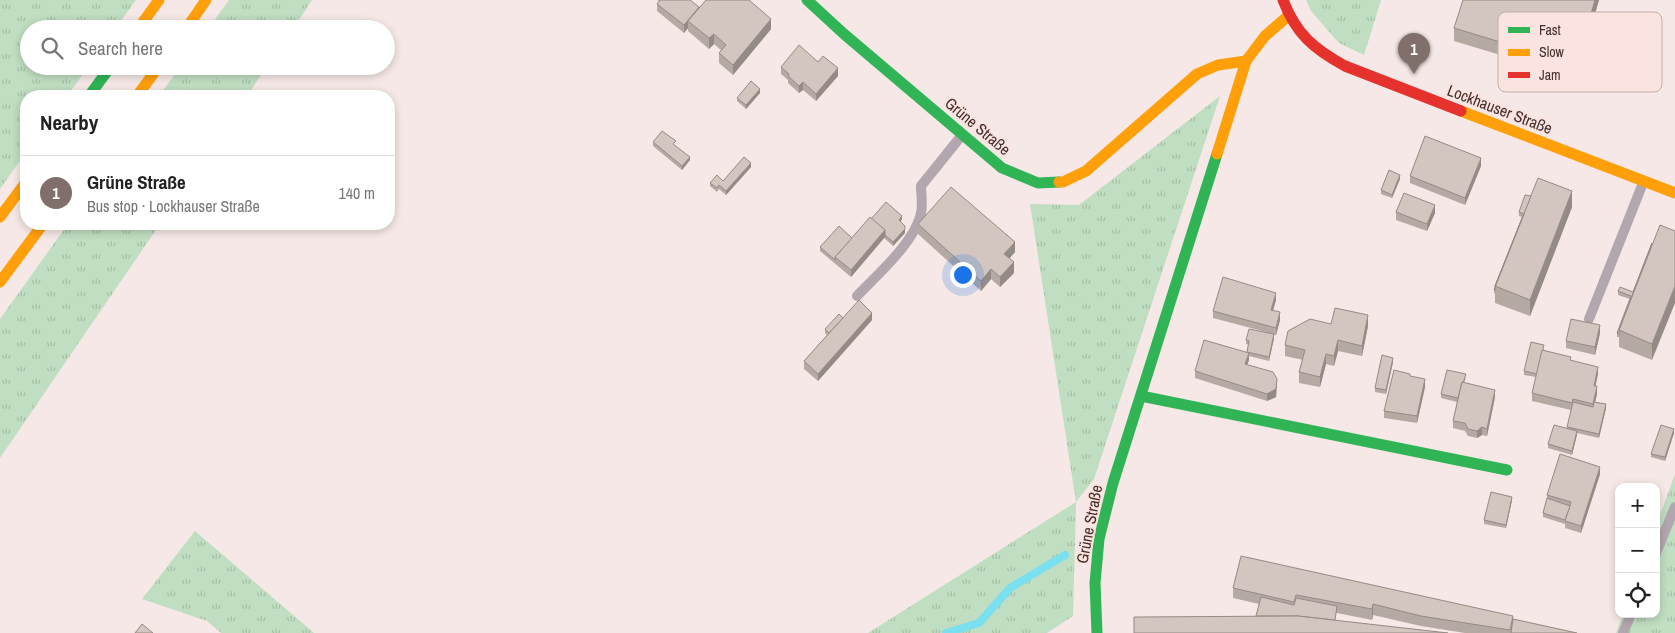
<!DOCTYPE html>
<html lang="en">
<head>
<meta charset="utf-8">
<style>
  :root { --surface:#fff; --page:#f6f6f6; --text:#222; --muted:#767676; --line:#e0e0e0; --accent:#816f6c }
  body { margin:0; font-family:"Archivo Narrow",sans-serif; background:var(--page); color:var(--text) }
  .controls { position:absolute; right:15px; bottom:15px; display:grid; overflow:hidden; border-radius:10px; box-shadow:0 2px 8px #0003 }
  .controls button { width:45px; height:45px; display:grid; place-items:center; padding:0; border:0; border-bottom:1px solid var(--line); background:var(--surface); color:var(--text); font:25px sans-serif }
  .you { position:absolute; left:962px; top:274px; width:18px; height:18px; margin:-12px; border:4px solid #fff; border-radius:50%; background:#1a73e8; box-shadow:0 0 0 8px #1a73e833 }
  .badge { display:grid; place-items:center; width:32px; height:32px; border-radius:50%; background:var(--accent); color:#fff; font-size:16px; font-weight:700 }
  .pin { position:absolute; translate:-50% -41px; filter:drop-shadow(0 1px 2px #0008) }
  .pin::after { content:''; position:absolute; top:26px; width:18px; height:15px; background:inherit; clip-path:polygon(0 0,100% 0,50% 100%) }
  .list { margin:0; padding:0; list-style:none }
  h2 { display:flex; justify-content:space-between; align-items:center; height:65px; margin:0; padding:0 20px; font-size:21px }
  h2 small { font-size:16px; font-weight:400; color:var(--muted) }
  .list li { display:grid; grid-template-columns:32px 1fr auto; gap:15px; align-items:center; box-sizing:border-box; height:75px; padding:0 20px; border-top:1px solid var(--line) }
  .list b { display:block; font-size:19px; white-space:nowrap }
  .list p { margin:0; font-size:16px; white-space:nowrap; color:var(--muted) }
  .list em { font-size:16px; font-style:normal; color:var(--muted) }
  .icon { flex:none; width:28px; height:28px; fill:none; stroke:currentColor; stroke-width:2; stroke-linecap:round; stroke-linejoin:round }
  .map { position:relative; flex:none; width:1675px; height:633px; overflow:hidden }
  .search { position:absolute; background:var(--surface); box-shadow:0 2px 8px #0003; left:20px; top:20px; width:375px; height:55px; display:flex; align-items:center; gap:12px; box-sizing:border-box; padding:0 18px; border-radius:28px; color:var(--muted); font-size:19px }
  .panel { position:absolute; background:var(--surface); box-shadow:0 2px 8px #0003; left:20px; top:90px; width:375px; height:140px; border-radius:20px }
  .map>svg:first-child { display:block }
  .grass { fill:url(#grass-tufts) }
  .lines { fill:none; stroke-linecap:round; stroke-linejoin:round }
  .stream { stroke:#7adfef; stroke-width:8 }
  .lane { stroke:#b2a7af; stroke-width:10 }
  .fast { stroke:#30b455; stroke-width:11 }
  .slow { stroke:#ff9f0a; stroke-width:11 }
  .jam { stroke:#e5322d; stroke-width:11 }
  .wall { fill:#b5a9a4 }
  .shaded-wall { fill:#948a86 }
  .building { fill:#d3c5bf; stroke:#948a86 }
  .labels { text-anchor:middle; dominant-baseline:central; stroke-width:4; stroke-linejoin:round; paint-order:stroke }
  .street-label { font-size:16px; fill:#432e2a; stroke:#fbe4e0 }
  .key { fill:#fbe4e0; stroke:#c4ada9; stroke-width:1 }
  .key-label { font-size:14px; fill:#432e2a }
</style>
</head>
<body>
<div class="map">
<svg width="1675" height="633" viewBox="0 0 1675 633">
  <defs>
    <pattern id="grass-tufts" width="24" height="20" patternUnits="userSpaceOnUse" patternTransform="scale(1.25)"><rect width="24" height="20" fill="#c0dec1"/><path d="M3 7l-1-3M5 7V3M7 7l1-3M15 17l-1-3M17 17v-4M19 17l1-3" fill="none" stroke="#a6bfa6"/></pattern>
  </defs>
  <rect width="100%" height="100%" fill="#f5e8e6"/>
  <g class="grass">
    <path d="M0 0H136L115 29H29V66H89L67 96H26V152L0 189Z"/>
    <path d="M229 0H312L293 29H208Z"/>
    <path d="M1306 0H1381L1364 55 1339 43 1311 11Z"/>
    <path d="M181 66H267L247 96H159Z"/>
    <path d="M1220 96 1094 479 1076 502 1073 616 1047 633H868L1076 502 1030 204 1079 205Z"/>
    <path d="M68 224H160L0 458V319Z"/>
    <path d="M1675 474V633H1616L1623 614H1656V526Z"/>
    <path d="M195 531 314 633H221L207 621 142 599Z"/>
  </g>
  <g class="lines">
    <path class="stream" d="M946 633 979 623 1010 588 1065 555"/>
    <g class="lane">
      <path d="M857 296C877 275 915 242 921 213 923 205 921 194 921 186L962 135"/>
      <path d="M1589 319 1643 183"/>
      <path d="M1656 553 1675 507"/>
      <path d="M1623 633 1631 614"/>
    </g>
    <g class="fast">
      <path d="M807 0 844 34 1002 168 1038 183 1059 182"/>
      <path d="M89 96 111 66"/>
      <path d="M1141 396 1507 470"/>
      <path d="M1097 633 1095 583 1099 539 1113 483 1217 154"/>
    </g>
    <g class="slow">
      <path d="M138 29 159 0"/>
      <path d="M186 29 206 0"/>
      <path d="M137 96 159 66"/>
      <path d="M1461 111 1675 193"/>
      <path d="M1217 154 1246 61 1265 36 1288 16"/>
      <path d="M1059 182H1063L1086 171 1197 74 1218 65 1246 61"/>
      <path d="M0 217 26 182"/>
      <path d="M0 282 43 224"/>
    </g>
    <path class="jam" d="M1283 0C1296 34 1314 49 1345 66L1461 111"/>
  </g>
  <g class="wall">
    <path d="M657 0H690L699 8 771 29 733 75 719 63V53L721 50 714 44 709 49 688 31V28L684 33 657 11V4L659 1Z"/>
    <path d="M1599 0 1589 34 1579 31 1566 75 1454 41V28Z"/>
    <path d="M818 62 838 76 816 101 803 90 799 93 788 83V80L781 74V67Z"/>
    <path d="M760 93 746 109 737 101V98Z"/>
    <path d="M653 142 675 145 690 160 682 170 653 146Z"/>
    <path d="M1481 166 1465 205 1410 183V176Z"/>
    <path d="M751 167 726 195 719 189 717 192 710 186V183L723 181Z"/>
    <path d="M1400 179 1392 198 1381 194V190Z"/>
    <path d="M1572 207 1530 316 1495 303V294L1494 293V290L1522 217 1519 216V212Z"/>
    <path d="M1396 212 1435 213 1427 231 1396 220Z"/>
    <path d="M871 219H902L900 222 905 230V233L893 246 884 238 851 277 820 251V247L852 238Z"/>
    <path d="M918 224 1015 252 1009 259 1014 273 1000 287 991 279 981 291 918 234Z"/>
    <path d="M1652 243V360L1619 347V337H1617V333L1630 299 1618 295V291L1633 292Z"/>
    <path d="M1276 300 1273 310 1280 320 1276 335H1274V338L1269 361 1249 356V360L1247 365 1277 386 1276 397 1267 401 1195 378V371L1247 352 1249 345 1246 344V340L1266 332 1213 318V311Z"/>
    <path d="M843 318 872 320 818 381 804 369V361L827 335 825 333V329Z"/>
    <path d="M1368 326 1362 356 1338 351 1334 366 1326 364 1320 387 1299 383V372L1303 360 1285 356V345Z"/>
    <path d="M1600 333 1595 355 1566 348V341Z"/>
    <path d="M1544 349V350L1571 361 1598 374 1595 386 1597 394 1595 402 1606 408 1599 438 1577 433 1572 455 1548 448V444L1567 429 1571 410 1532 401V393L1536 377 1524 375V371Z"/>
    <path d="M1393 362 1386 394 1375 392V388Z"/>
    <path d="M1410 376 1425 387 1417 423 1384 418V411Z"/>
    <path d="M1466 378 1464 383 1495 397 1487 436 1482 435 1477 438 1468 436 1465 431 1453 428V421L1457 402 1441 398V394Z"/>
    <path d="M1674 433 1665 461 1651 457V454Z"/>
    <path d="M1600 474 1581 533 1565 528V524L1543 517V513L1547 499V495Z"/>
    <path d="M1512 500 1506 528 1484 524V520Z"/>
    <path d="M1233 588 1513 619 1577 633H1465L1421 626 1373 615 1372 620 1337 613 1256 616 1259 604 1233 598Z"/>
  </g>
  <g class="shaded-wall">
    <path d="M1595 0H1599L1589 34V21Z"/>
    <path d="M699 7 688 21V28L684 33V25Z"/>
    <path d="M1579 18V31L1566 75V62Z"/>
    <path d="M771 19V29L733 75V65Z"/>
    <path d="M714 34V44L709 49V38Z"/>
    <path d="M838 68V76L816 101V94Z"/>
    <path d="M803 82V90L799 93V86Z"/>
    <path d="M760 89V93L746 109V105Z"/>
    <path d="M690 157V160L682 170V166Z"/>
    <path d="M1481 158V166L1465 205V198Z"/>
    <path d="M751 163V167L726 195V191Z"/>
    <path d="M1400 175V179L1392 198V195Z"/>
    <path d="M1572 191V207L1530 316V300Z"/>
    <path d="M1435 205V213L1427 231V224Z"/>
    <path d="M902 216V219L899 224V220Z"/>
    <path d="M905 226V233L893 246V242Z"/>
    <path d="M885 230V237L851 277V270Z"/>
    <path d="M1015 242V252L1004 264V254Z"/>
    <path d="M1014 262V273L1000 287V277Z"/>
    <path d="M991 269V279L981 291V281Z"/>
    <path d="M1675 286V303L1652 360V344Z"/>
    <path d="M1276 293V300L1271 317V310Z"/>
    <path d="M1280 312V320L1276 335V328Z"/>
    <path d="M872 313V320L818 381V374Z"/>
    <path d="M1368 315V326L1362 356V346Z"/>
    <path d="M1600 325V333L1595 355V347Z"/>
    <path d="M1274 334V338L1269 361V357Z"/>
    <path d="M1338 340V351L1334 366V356Z"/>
    <path d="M1249 353V360L1245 371V364Z"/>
    <path d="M1326 354V364L1320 387V377Z"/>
    <path d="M1393 358V362L1386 394V390Z"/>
    <path d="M1598 367V374L1594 393V386Z"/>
    <path d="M1277 379 1276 397 1267 401V394Z"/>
    <path d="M1425 379V387L1417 423V416Z"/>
    <path d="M1597 386V394L1593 411V404Z"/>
    <path d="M1495 390V397L1487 436V429Z"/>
    <path d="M1606 404V408L1599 438V434Z"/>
    <path d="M1482 427V435L1477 438V431Z"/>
    <path d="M1674 429V433L1665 461V457Z"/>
    <path d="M1577 431V435L1572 455V451Z"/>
    <path d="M1600 467V474L1581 533V526Z"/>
    <path d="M1512 497V500L1506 528V525Z"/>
    <path d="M1373 604V615L1372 620V609Z"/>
  </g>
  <g class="building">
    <path d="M660 0H690L699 7 684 25 657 4Z"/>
    <path d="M706 0H749L771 19 733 65 719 53 726 45 714 34 709 38 688 21Z"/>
    <path d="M1463 0H1595L1589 21 1579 18 1566 62 1454 28Z"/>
    <path d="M799 45 818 62 823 56 838 68 816 94 803 82 799 86 788 76 789 74 781 67Z"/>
    <path d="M751 81 760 89 746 105 737 98Z"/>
    <path d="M662 131 676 141 673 144 690 157 682 166 653 142Z"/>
    <path d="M1425 136 1481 158 1465 198 1410 176Z"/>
    <path d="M744 157 751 163 726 191 719 185 717 188 710 183 717 175 723 181Z"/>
    <path d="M1389 170 1400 175 1392 195 1381 190Z"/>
    <path d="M1538 178 1572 191 1530 300 1495 286Z"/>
    <path d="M951 187 1015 242 1004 254 1014 262 1000 277 991 269 981 281 918 224Z"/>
    <path d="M1404 193 1435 205 1427 224 1396 212Z"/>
    <path d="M1525 195 1531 196 1495 286V290H1494L1524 214 1519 212Z"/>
    <path d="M886 202 902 216 899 220 905 226V229L893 242 885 235V230L871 219Z"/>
    <path d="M870 217 885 230 851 270 835 257Z"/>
    <path d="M1660 225 1675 231V286L1652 344 1619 330Z"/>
    <path d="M839 226 852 238 835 257V260L820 247Z"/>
    <path d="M1652 243 1619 330V334L1617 333 1631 296 1618 291 1620 287 1633 292Z"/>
    <path d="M1223 277 1276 293 1271 310 1280 312 1276 328 1213 311Z"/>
    <path d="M859 300 872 313 818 374 804 361Z"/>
    <path d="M1335 308 1368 315 1362 346 1338 340 1334 356 1326 354 1320 377 1299 372 1305 350 1285 345 1288 331 1310 319 1331 324Z"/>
    <path d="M839 314 843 318 829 333 825 329Z"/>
    <path d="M1571 319 1600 325 1595 347 1566 341Z"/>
    <path d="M1249 329 1274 334 1269 357 1247 352 1249 341 1246 340Z"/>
    <path d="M1204 340 1249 353 1245 364 1273 372 1277 379 1276 389 1267 394 1195 371Z"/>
    <path d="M1531 342 1544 345 1537 374 1524 371Z"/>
    <path d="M1542 350 1571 357 1570 360 1598 367 1594 386H1597L1593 404 1573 399 1572 403 1532 393Z"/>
    <path d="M1382 355 1393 358 1386 390 1375 388Z"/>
    <path d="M1394 370 1410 374V376L1425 379 1417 416 1384 411Z"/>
    <path d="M1447 370 1466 374 1463 383 1462 382 1458 398 1441 394Z"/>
    <path d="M1462 382 1495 390 1487 429 1482 427 1477 431 1468 429 1465 423 1453 421Z"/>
    <path d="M1573 402 1593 407 1594 402 1606 404 1599 434 1567 427Z"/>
    <path d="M1554 425 1577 431 1572 451 1548 444Z"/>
    <path d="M1661 425 1674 429 1665 457 1651 454Z"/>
    <path d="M1560 454 1600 467 1581 526 1565 521 1571 502 1547 495Z"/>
    <path d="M1491 492 1512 497 1506 525 1484 520Z"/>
    <path d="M1547 498 1570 506 1565 520 1543 513Z"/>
    <path d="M1241 556 1513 616 1510 630 1421 616 1373 604 1372 609 1296 595 1294 602 1233 588Z"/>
    <path d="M1261 597 1294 605 1296 598 1337 606 1335 620 1298 616H1256Z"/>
    <path d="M1298 616 1448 633H1134V617Z"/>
    <path d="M1513 619 1577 633H1511Z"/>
    <path d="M142 624 153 633H135Z"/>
  </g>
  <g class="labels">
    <g class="street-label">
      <text transform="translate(1500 109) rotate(21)">Lockhauser Straße</text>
      <text transform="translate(978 126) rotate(40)">Grüne Straße</text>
      <text transform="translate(1089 524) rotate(-79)">Grüne Straße</text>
    </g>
  </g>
  <rect x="1498" y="12" width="164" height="80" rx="8" class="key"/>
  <rect x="1508" y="27" width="22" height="6" fill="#30b455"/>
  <rect x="1508" y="49" width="22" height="7" fill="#ff9f0a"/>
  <rect x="1508" y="72" width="22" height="6" fill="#e5322d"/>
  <g class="key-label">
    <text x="1539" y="35">Fast</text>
    <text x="1539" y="57">Slow</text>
    <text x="1539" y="80">Jam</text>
  </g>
</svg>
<div class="controls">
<button>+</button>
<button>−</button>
<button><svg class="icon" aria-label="locate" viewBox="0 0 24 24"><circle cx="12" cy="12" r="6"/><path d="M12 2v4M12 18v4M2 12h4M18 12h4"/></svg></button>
</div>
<div class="you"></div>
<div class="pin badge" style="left:1414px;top:74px">1</div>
<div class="search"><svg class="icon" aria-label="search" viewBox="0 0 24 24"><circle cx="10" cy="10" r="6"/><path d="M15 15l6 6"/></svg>Search here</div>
<section class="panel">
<h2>Nearby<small></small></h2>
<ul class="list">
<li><span class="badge">1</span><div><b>Grüne Straße</b><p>Bus stop · Lockhauser Straße</p></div><em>140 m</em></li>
</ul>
</section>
</div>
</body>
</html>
